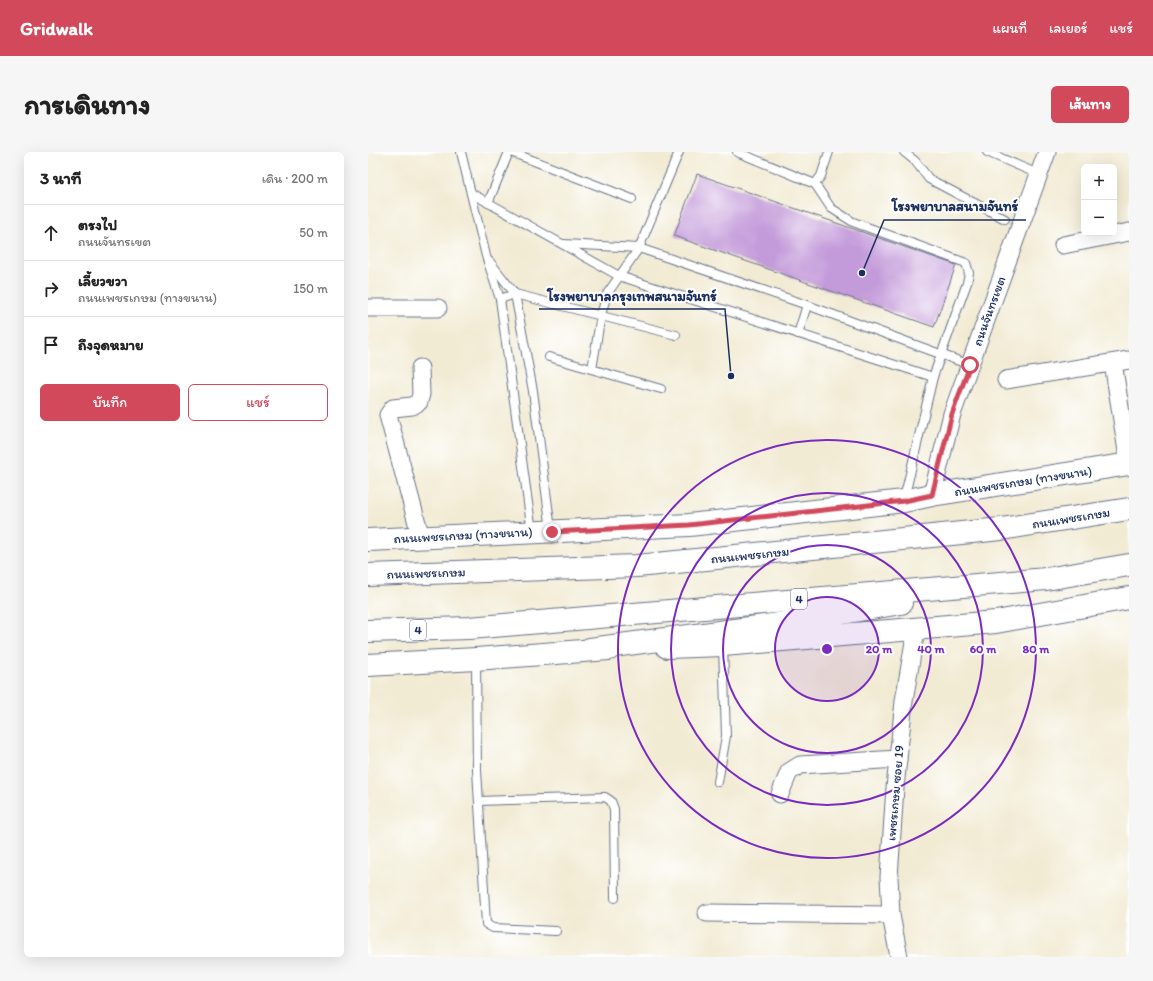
<!DOCTYPE html>
<html lang="th">
<head>
<meta charset="utf-8">
<style>
  :root { --surface:#fff; --page:#f6f6f6; --text:#222; --muted:#767676; --line:#e0e0e0; --accent:#d1495b }
  body { margin:0; font-family:Itim,"Playpen Sans Thai",sans-serif; background:var(--page); color:var(--text) }
  .controls { position:absolute; right:12px; top:12px; display:grid; overflow:hidden; border-radius:6px; box-shadow:0 4px 16px #0002 }
  .controls button { width:36px; height:36px; display:grid; place-items:center; padding:0; border:0; border-bottom:1px solid var(--line); background:var(--surface); color:var(--text); font:20px sans-serif }
  .stop { position:absolute; width:12px; height:12px; margin:-9px; border:3px solid #d1495b; border-radius:50%; background:#fff }
  .stop.end { background:#d1495b; border-color:#fff; box-shadow:0 1px 4px #0008 }
  .list { margin:0; padding:0; list-style:none }
  h2 { display:flex; justify-content:space-between; align-items:center; height:52px; margin:0; padding:0 16px; font-size:17px }
  h2 small { font-size:13px; font-weight:400; color:var(--muted) }
  .list li { display:grid; grid-template-columns:26px 1fr auto; gap:12px; align-items:center; box-sizing:border-box; height:56px; padding:0 16px; border-top:1px solid var(--line) }
  .list b { display:block; font-size:15px; white-space:nowrap }
  .list p { margin:0; font-size:13px; white-space:nowrap; color:var(--muted) }
  .list em { font-size:13px; font-style:normal; color:var(--muted) }
  .actions { display:flex; gap:8px; padding:12px 16px }
  .actions a { flex:1; padding:9px 0; border:1px solid var(--accent); border-radius:6px; text-align:center; font-size:14px; color:var(--accent) }
  .actions .main { background:var(--accent); color:#fff }
  .icon { flex:none; width:22px; height:22px; fill:none; stroke:currentColor; stroke-width:2; stroke-linecap:round; stroke-linejoin:round }
  .map { position:relative; flex:none; width:761px; height:805px; overflow:hidden; border-radius:6px }
  header { display:flex; align-items:center; gap:24px; box-sizing:border-box; height:56px; padding:0 20px; background:var(--accent); color:#fff }
  header strong { font-size:19px }
  nav { display:flex; gap:22px; margin-inline-start:auto; font-size:14px }
  .intro { display:flex; align-items:center; justify-content:space-between; box-sizing:border-box; height:96px; padding:0 24px }
  h1 { margin:0; font-size:28px }
  .button { padding:10px 18px; border-radius:6px; background:var(--accent); color:#fff; font-size:14px; font-weight:700 }
  main { display:flex; gap:24px; padding:0 24px }
  aside { flex:1; background:var(--surface); border-radius:6px; box-shadow:0 4px 16px #0002 }
  .map>svg:first-child { display:block }
  .building { fill:#c49bda }
  .lines { fill:none; stroke-linecap:round; stroke-linejoin:round }
  .service-casing { stroke:#667187; stroke-width:10 }
  .minor-casing { stroke:#667187; stroke-width:19 }
  .secondary-casing { stroke:#667187; stroke-width:24 }
  .trunk-casing { stroke:#667187; stroke-width:24 }
  .service { stroke:#fff; stroke-width:8 }
  .minor { stroke:#fff; stroke-width:17 }
  .secondary { stroke:#fff; stroke-width:22 }
  .trunk { stroke:#fff; stroke-width:22 }
  .route { stroke:#d1495b; stroke-width:5 }
  .ring { fill:none; stroke:#7b2cbf; stroke-width:2 }
  .labels { text-anchor:middle; dominant-baseline:central; stroke-width:4; stroke-linejoin:round; paint-order:stroke }
  .shield { fill:#fff; stroke:#5f6d8e; stroke-width:1 }
  .shield-label { font-size:12px; font-weight:bold; fill:#1b2f5e }
  .street-label { font-size:13px; fill:#1b2f5e; stroke:#fff }
  .centre { fill:#7b2cbf; stroke:#fff; stroke-width:2 }
  .ring-label { font-size:12px; text-anchor:middle; font-weight:bold; fill:#7b2cbf; stroke:#fff; stroke-width:4; stroke-linejoin:round; paint-order:stroke }
  .leader { fill:none; stroke:#1b2f5e; stroke-width:1.5 }
  .callout-dot { fill:#1b2f5e; stroke:#fff; stroke-width:1.5 }
  .callout-label { font-size:14px; text-anchor:middle; font-weight:bold; fill:#1b2f5e; stroke:#fff; stroke-width:4; stroke-linejoin:round; paint-order:stroke }
</style>
</head>
<body>
<header>
<strong>Gridwalk</strong>
<nav><a>แผนที่</a><a>เลเยอร์</a><a>แชร์</a></nav>
</header>
<div class="intro"><h1>การเดินทาง</h1><a class="button">เส้นทาง</a></div>
<main>
<aside>
<h2>3 นาที<small>เดิน · 200 m</small></h2>
<ul class="list">
<li><svg class="icon" aria-label="ahead" viewBox="0 0 24 24"><path d="M12 20V5M6 11l6-6 6 6"/></svg><div><b>ตรงไป</b><p>ถนนจันทรเขต</p></div><em>50 m</em></li>
<li><svg class="icon" aria-label="right" viewBox="0 0 24 24"><path d="M7 20v-9h11M14 6l5 5-5 5"/></svg><div><b>เลี้ยวขวา</b><p>ถนนเพชรเกษม (ทางขนาน)</p></div><em>150 m</em></li>
<li><svg class="icon" aria-label="arrive" viewBox="0 0 24 24"><path d="M6 21V4h12l-3 4 3 4H6"/></svg><div><b>ถึงจุดหมาย</b></div></li>
</ul>
<div class="actions"><a class="main">บันทึก</a><a>แชร์</a></div>
</aside>
<div class="map">
<svg width="761" height="805" viewBox="0 0 761 805">
  <rect width="100%" height="100%" fill="#fff"/>
  <filter id="ink" filterUnits="userSpaceOnUse"><feTurbulence type="fractalNoise" baseFrequency=".025" numOctaves="2"/><feDisplacementMap in="SourceGraphic" scale="8" xChannelSelector="R" yChannelSelector="G"/><feConvolveMatrix kernelMatrix="1 2 1 2 8 2 1 2 1" color-interpolation-filters="sRGB"/></filter>
  <filter id="wash" filterUnits="userSpaceOnUse"><feTurbulence type="fractalNoise" baseFrequency=".012" numOctaves="4" result="noise"/><feDisplacementMap in="SourceGraphic" scale="16" xChannelSelector="R" yChannelSelector="G"/><feGaussianBlur stdDeviation="0.9" result="paint"/><feColorMatrix in="noise" values="0 0 0 0 0 0 0 0 0 0 0 0 0 0 0 0 0 1.4 0 .05"/><feComposite in="paint" operator="in"/></filter>
  <g filter="url(#wash)">
    <rect width="100%" height="100%" fill="#f2ebd4"/>
    <g id="blocks">
      <path class="building" d="M329 22 588 113 566 175 306 84Z"/>
    </g>
  </g>
  <g filter="url(#ink)">
    <use href="#blocks" fill-opacity="0" stroke="#667187" stroke-width="1"/>
    <g class="lines">
      <g class="service-casing">
        <g id="service">
          <path d="M93 0 118 104 132 147 164 380"/>
          <path d="M143 0 264 47"/>
          <path d="M369 0 447 32 453 24 461 0"/>
          <path d="M536 0 547 9 561 27 637 67"/>
          <path d="M619 0 670 22"/>
          <path d="M447 32 463 56 485 70 598 111 601 121 599 131 565 225 536 347"/>
          <path d="M103 41 251 124 565 225"/>
          <path d="M120 51 141 0"/>
          <path d="M195 92 271 96 439 153 602 213"/>
          <path d="M122 110 147 142 165 239 183 378"/>
          <path d="M132 147 147 142 308 183"/>
          <path d="M430 182 439 153"/>
          <path d="M181 205 293 237"/>
          <path d="M224 217 233 163 239 142 271 96 311 0"/>
          <path d="M108 508 109 618 118 772 125 776 188 779"/>
          <path d="M350 630 358 584 355 494"/>
          <path d="M111 649 237 645 243 649 246 657 247 746"/>
        </g>
      </g>
      <g class="minor-casing">
        <g id="minor">
          <path d="M695 93 761 80"/>
          <path d="M0 156H70"/>
          <path d="M745 211 761 312"/>
          <path d="M52 216 53 242 51 250 44 254 25 256 20 263 53 386"/>
          <path d="M638 228 761 208"/>
          <path d="M564 343 584 262 679 0"/>
          <path d="M412 642 421 620 432 613 530 607"/>
          <path d="M339 761 523 763"/>
          <path d="M531 805 523 763 521 725 527 636 536 549 548 478"/>
        </g>
      </g>
      <g class="secondary-casing">
        <g id="secondary">
          <path d="M0 388 321 373 536 349 564 343 761 312"/>
          <path d="M299 495 355 493 628 470 761 446"/>
          <path d="M0 513 108 507 241 497"/>
        </g>
      </g>
      <g class="trunk-casing">
        <g id="trunk">
          <path d="M0 423 269 414 633 377 761 357"/>
          <path d="M0 479 101 476 678 427 761 413"/>
          <path d="M222 497 404 473 533 451"/>
        </g>
      </g>
      <use href="#service" class="service"/>
      <use href="#minor" class="minor"/>
      <use href="#secondary" class="secondary"/>
      <use href="#trunk" class="trunk"/>
    </g>
  </g>
  <g class="lines" filter="url(#ink)">
    <path class="route" d="M184 380 321 373 536 349 564 343 584 262 602 213"/>
  </g>
  <circle cx="459" cy="497" r="52" fill="#7b2cbf" fill-opacity=".12"/>
  <g class="ring">
    <circle cx="459" cy="497" r="52"/>
    <circle cx="459" cy="497" r="104"/>
    <circle cx="459" cy="497" r="156"/>
    <circle cx="459" cy="497" r="209"/>
  </g>
  <g class="labels">
    <g class="shield">
      <rect x="423" y="437" width="16" height="20" rx="3"/>
      <rect x="42" y="468" width="16" height="20" rx="3"/>
    </g>
    <g class="shield-label">
      <text x="431" y="447">4</text>
      <text x="50" y="478">4</text>
    </g>
    <g class="street-label">
      <text transform="translate(621 159) rotate(-70)">ถนนจันทรเขต</text>
      <text transform="translate(655 329) rotate(-9)">ถนนเพชรเกษม (ทางขนาน)</text>
      <text transform="translate(703 366) rotate(-9)">ถนนเพชรเกษม</text>
      <text transform="translate(95 383) rotate(-3)">ถนนเพชรเกษม (ทางขนาน)</text>
      <text transform="translate(382 403) rotate(-6)">ถนนเพชรเกษม</text>
      <text transform="translate(58 421) rotate(-2)">ถนนเพชรเกษม</text>
      <text transform="translate(527 641) rotate(-85)">เพชรเกษม ซอย 19</text>
    </g>
  </g>
  <circle cx="459" cy="497" r="6" class="centre"/>
  <g class="ring-label">
    <text x="511" y="501">20 m</text>
    <text x="563" y="501">40 m</text>
    <text x="615" y="501">60 m</text>
    <text x="668" y="501">80 m</text>
  </g>
  <path class="leader" d="M494 121L516 68H658M363 224L357 157H171"/>
  <g class="callout-dot">
    <circle cx="494" cy="121" r="4"/>
    <circle cx="363" cy="224" r="4"/>
  </g>
  <g class="callout-label">
    <text x="587" y="59">โรงพยาบาลสนามจันทร์</text>
    <text x="264" y="149">โรงพยาบาลกรุงเทพสนามจันทร์</text>
  </g>
</svg>
<div class="controls">
<button>+</button>
<button>−</button>
</div>
<div class="stop" style="left:602px;top:213px"></div>
<div class="stop end" style="left:184px;top:380px"></div>
</div>
</main>
</body>
</html>
